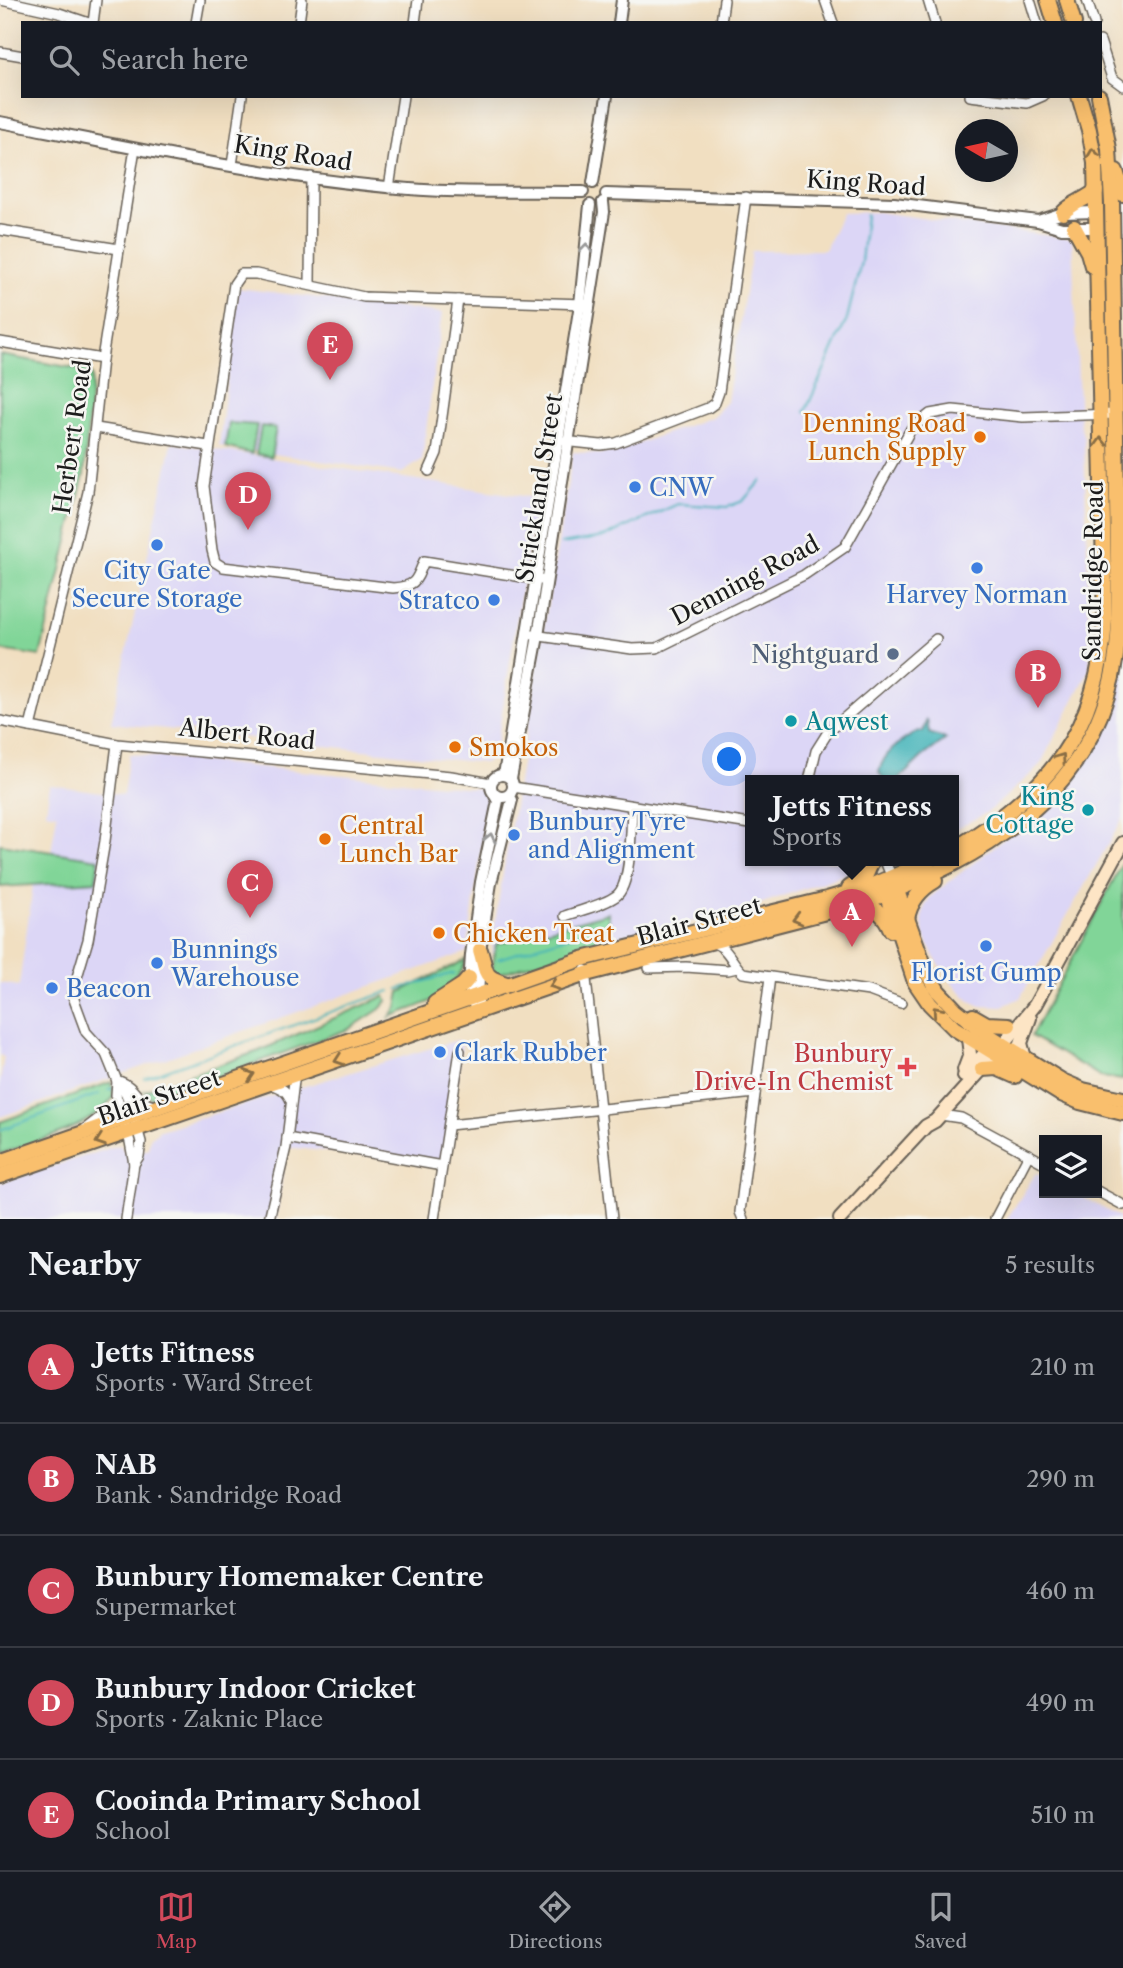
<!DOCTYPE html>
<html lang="en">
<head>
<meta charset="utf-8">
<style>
  :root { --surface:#171b24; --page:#20242c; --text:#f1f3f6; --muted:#9ea1a6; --line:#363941; --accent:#d1495b }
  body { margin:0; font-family:"Libre Caslon Text",serif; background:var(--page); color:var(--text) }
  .controls { position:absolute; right:21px; bottom:21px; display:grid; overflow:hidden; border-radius:0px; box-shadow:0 7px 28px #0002 }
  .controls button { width:63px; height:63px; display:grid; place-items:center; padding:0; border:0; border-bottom:2px solid var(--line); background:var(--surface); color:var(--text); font:35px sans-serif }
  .compass { position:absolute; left:955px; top:119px; width:63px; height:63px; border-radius:50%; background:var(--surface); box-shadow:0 7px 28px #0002; rotate:279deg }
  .you { position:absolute; left:730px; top:760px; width:24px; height:24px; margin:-18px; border:5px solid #fff; border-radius:50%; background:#1a73e8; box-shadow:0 0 0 10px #1a73e833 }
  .badge { display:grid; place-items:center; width:46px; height:46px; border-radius:50%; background:var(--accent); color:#fff; font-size:23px; font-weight:700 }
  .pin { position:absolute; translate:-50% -58px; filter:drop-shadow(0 2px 4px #0008) }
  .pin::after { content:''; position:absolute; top:37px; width:24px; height:21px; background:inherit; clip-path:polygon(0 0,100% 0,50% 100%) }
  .popup { position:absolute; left:745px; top:775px; width:214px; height:91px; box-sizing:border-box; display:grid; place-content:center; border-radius:0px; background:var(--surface); filter:drop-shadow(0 2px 5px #0005); font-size:23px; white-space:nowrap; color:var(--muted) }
  .popup b { font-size:26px; color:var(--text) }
  .popup::after { content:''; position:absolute; left:50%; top:100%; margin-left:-14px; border:14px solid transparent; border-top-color:var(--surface) }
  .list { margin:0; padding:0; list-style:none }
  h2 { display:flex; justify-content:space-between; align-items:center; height:91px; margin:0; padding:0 28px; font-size:30px }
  h2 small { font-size:23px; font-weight:400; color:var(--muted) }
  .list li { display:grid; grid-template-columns:46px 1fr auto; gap:21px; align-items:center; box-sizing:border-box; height:112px; padding:0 28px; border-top:2px solid var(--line) }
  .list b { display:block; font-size:26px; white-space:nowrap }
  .list p { margin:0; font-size:23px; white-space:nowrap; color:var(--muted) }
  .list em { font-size:23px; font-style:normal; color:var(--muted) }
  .icon { flex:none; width:38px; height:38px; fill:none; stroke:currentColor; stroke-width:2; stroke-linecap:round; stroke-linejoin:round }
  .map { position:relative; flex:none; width:1123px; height:1219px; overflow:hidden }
  .search { position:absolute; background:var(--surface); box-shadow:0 7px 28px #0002; left:21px; right:21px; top:21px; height:77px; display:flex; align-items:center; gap:18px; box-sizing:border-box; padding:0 24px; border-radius:0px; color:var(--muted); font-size:26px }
  .sheet { height:651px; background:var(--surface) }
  nav { display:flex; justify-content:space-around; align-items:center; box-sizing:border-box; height:98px; border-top:2px solid var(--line); background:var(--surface); font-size:19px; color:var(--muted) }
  nav a { display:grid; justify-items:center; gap:4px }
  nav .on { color:var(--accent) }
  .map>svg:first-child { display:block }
  .built { fill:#dcd6f6 }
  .green { fill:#81d598; stroke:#4e785a; stroke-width:2 }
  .water { fill:#41b2b8; stroke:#2e676a; stroke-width:2 }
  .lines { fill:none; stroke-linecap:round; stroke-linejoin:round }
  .stream { stroke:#41b2b8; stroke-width:2 }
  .minor-casing { stroke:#676056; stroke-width:12 }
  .tertiary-casing { stroke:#676056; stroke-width:14 }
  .secondary-casing { stroke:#676056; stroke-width:16 }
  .primary-casing { stroke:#676056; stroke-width:18 }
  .minor { stroke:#fff; stroke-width:9 }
  .tertiary { stroke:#fff; stroke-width:10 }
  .secondary { stroke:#fde5c5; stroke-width:12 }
  .primary { stroke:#f9bf6d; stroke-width:14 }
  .oneway { stroke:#8a6e44 }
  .oneway2 { stroke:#999 }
  .food-dot { fill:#e8710a; stroke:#f6f6f2; stroke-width:2.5 }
  .shop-dot { fill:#3f7fe0; stroke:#f6f6f2; stroke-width:2.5 }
  .service-dot { fill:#5c6f8a; stroke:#f6f6f2; stroke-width:2.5 }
  .culture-dot { fill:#0f9aa8; stroke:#f6f6f2; stroke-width:2.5 }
  .health-dot { fill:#e0444e; stroke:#f6f6f2; stroke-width:2.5 }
  .labels { text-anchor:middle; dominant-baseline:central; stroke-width:5; stroke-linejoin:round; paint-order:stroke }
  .street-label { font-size:24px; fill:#1c1c1c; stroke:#f6f6f2 }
  .food-label { font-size:24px; fill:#c56008; stroke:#f6f6f2; text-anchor:start }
  .shop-label { font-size:24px; fill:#366cbe; stroke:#f6f6f2; text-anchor:start }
  .service-label { font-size:24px; fill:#4e5e75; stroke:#f6f6f2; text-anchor:end }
  .culture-label { font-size:24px; fill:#0d838f; stroke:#f6f6f2; text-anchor:start }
  .health-label { font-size:24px; fill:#be3a42; stroke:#f6f6f2; text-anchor:end }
</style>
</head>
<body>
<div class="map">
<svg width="1123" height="1219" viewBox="0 0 1123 1219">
  <rect width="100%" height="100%" fill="#f6f6f2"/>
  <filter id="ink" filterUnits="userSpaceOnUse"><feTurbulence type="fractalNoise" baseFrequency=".0143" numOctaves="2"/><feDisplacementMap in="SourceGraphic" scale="14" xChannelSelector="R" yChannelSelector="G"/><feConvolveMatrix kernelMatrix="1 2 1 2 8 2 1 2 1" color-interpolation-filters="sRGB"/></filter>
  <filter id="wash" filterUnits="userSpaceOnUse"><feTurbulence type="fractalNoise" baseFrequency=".00686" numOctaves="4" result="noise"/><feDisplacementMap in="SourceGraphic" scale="28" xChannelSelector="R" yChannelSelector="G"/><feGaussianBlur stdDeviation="1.57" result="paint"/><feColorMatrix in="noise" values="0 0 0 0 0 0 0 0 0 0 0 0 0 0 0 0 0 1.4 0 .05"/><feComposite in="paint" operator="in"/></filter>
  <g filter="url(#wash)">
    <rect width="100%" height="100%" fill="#f1dfc1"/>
    <g class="built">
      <path d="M878 212 1072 239 1080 424 1084 439 1090 669 1039 767 988 812 954 830V781H750V861H884L742 910 612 940 503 972 493 962 492 940 573 452 599 454 617 451 712 417 727 402 752 251 825 250 842 213Z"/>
      <path d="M238 288 442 313 422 460 402 473 219 446Z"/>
      <path d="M172 443 536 498 495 756 484 763 111 723Z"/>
      <path d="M1123 658V818L1020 998 1001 1007 981 1006 970 1001 953 984 934 957 923 932 922 917 925 906 930 897 940 889 1042 809 1102 724 1115 690Z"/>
      <path d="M129 754 483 789 488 801 467 952 0 1117V1082L4 1057 0 1055V983L19 986 33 885 90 881 99 859 51 852 57 814 46 812 50 785 123 795Z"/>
      <path d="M458 1040 462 1045 446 1164 286 1147 276 1219H0V1183L120 1145 124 1151 148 1150 150 1138 160 1130Z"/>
      <path d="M1036 1173 1044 1177V1193H1075L1123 1219H1007Z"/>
    </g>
    <g class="green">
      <path d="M0 355 85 370 92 375 84 475 40 656 0 650Z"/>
      <path d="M229 423 257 425 252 454 225 447Z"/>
      <path d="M261 426 276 428 271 457 256 454Z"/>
      <path d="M0 844 99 859 96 881 0 887Z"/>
      <path d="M1123 862V1080L1102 1077 1031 1036Z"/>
      <path d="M608 913 610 929 602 943 491 976 496 944Z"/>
      <path d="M467 959C449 1002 430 1001 390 1017L397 1007 400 992Z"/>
      <path d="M385 996 387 1001 380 1009 349 1029 153 1100 144 1091 259 1051Z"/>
      <path d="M111 1082 114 1096C95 1127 33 1142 0 1154V1122Z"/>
    </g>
    <path class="water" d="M927 719 929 733 946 739 922 757 897 781H885L879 772C883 752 902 741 918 731L923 732Z"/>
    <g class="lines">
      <g class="stream">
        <path d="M805 412 847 319 861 262 866 215"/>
        <path d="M561 544 604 537 678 504 727 507 743 501 761 480"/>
        <path d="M498 959 578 933"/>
        <path d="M398 989 454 973"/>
        <path d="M144 1078 390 991"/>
        <path d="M108 1090 114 1088"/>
        <path d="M0 1130 99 1094"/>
      </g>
    </g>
  </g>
  <g filter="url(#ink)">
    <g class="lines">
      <g class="minor-casing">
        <g id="minor">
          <path d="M1 0 59 13 89 23"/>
          <path d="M825 0 833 23"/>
          <path d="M928 0 935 23"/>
          <path d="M1030 0 1037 23"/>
          <path d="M1087 0 1094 23"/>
          <path d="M93 23 96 0"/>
          <path d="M196 23 200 0"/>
          <path d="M299 23 302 0"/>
          <path d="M415 23 418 0"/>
          <path d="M721 23 724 0"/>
          <path d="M1100 41 1112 78 1123 86"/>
          <path d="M0 52 23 56"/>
          <path d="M970 96 1027 103 1043 96"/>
          <path d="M232 165 242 96"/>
          <path d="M389 188 403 96"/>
          <path d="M0 230 119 249"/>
          <path d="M310 285 311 177"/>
          <path d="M0 342 102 359"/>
          <path d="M96 428 208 446"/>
          <path d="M563 441 601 445 616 443 708 408 715 403 719 392 746 197"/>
          <path d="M429 471 437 453 458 300"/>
          <path d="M541 580 424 561C416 581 416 586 393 588L223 567 215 562 212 550 204 486 234 284 241 274H256L364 297 584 304"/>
          <path d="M533 635 632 649 657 648 804 575 845 547 911 429 930 414 953 410 1023 417 1115 414"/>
          <path d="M0 721 117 744 451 776 491 783"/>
          <path d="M30 727 88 492 102 359 135 148"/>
          <path d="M117 744 105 841 88 940 72 994 86 1032 106 1054 117 1081 125 1092 130 1103 141 1142 139 1156 134 1164 126 1219"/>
          <path d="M809 781 816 751 828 732 936 639"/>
          <path d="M513 787 750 824"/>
          <path d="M885 861 892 878"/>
          <path d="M565 916C580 910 602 906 616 896 632 885 631 825 632 806"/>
          <path d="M710 942C729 946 730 962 743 973L869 991 901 1003"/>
          <path d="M649 968 686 967 728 970 737 968"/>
          <path d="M585 970 612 1219"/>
          <path d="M117 1081 116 1095 130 1142 134 1164"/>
          <path d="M119 1081C138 1088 134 1101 154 1106"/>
          <path d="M270 1084C281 1088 287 1090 291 1101"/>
          <path d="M941 1115 961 1118 1044 1163"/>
          <path d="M449 1125 755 1093"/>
          <path d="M85 1129 111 1109 118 1100"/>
          <path d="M287 1138 442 1166"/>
          <path d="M1097 1191 1123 1205"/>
          <path d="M269 1219 286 1147 295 1073"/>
          <path d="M434 1219 460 1051"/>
          <path d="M743 1219 740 1212 770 977"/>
          <path d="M995 1219 1029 1154"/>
        </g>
      </g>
      <g class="tertiary-casing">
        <g id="tertiary">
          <path d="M619 23 622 0"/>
          <path d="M0 122C128 147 257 175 387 187 452 194 518 191 583 192"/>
          <path d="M593 183 607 96"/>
          <path d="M606 194 894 203 1038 221 1062 228H1097"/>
          <path d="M1038 221 1063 213 1096 212"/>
          <circle cx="502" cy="786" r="11"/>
          <path d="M504 775 580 304 590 205"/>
          <path d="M511 779 538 636 604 212 603 202"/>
          <path d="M478 1002 480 950 491 883 512 800 509 795"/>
          <path d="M477 1011 471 998 469 986 471 955 481 882 498 801 495 796"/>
        </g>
      </g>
      <g class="secondary-casing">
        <g id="secondary">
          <path d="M1025 1058 1021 1043 1030 1018"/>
          <path d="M964 1070 970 1054 968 1039"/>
          <path d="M964 1076 994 1043"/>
          <path d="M840 1219 926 1126 935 1121 995 1055 1035 1005 1123 843"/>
        </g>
      </g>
      <g class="primary-casing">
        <g id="primary">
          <path d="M1048 0 1055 23"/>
          <path d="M1067 0 1074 23"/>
          <path d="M1116 171 1123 194"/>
          <path d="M1063 213C1072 203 1085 200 1096 191"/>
          <path d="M1074 227 1088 252 1092 266"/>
          <path d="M954 849C1047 794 1099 731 1105 619L1095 163 1089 130 1079 96"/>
          <path d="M894 883 927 973 938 991 956 1010 988 1035 1062 1081 1083 1090 1123 1099"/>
          <path d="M884 887 915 982 930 1004 954 1028 1059 1093 1080 1102 1123 1113"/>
          <path d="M849 888 865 877 872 861"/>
          <path d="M861 903C876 907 885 915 891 930"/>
          <path d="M907 919C910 902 919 890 935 881"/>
          <path d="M480 950C488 976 482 976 509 985"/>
          <path d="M435 1003 463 985 469 978"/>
          <path d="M973 1016 987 1024 1009 1025"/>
          <path d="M982 1069 997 1068 1015 1076"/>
          <path d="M0 1162 582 959 827 899 869 887 929 861"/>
          <path d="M0 1176 586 974 861 903C1001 854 1118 777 1119 614L1112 203 1109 149 1099 96"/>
        </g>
      </g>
      <use href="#minor" class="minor"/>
      <use href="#tertiary" class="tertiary"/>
      <use href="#secondary" class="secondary"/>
      <use href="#primary" class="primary"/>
    </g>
    <defs><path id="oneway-chevron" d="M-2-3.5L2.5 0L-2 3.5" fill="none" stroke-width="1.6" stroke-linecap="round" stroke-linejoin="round" transform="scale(1.75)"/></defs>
    <g class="oneway">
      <use href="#oneway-chevron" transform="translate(1093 153) rotate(-98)"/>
      <use href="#oneway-chevron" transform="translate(1101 442) rotate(-92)"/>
      <use href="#oneway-chevron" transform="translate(1061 758) rotate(-55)"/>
      <use href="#oneway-chevron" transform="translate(797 919) rotate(165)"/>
      <use href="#oneway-chevron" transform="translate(554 985) rotate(161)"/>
      <use href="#oneway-chevron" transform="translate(937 1011) rotate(-131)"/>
      <use href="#oneway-chevron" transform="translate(339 1060) rotate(161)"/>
      <use href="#oneway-chevron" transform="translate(250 1075) rotate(-18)"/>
      <use href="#oneway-chevron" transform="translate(100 1141) rotate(161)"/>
    </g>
    <g class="oneway2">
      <use href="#oneway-chevron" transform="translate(586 248) rotate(-84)"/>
      <use href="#oneway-chevron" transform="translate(490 838) rotate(-78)"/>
    </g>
  </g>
  <g class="food-dot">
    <circle cx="980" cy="437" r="7"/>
    <circle cx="455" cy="747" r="7"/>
    <circle cx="325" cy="839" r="7"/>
    <circle cx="439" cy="933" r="7"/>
  </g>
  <g class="shop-dot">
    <circle cx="635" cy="487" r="7"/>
    <circle cx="157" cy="545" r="7"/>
    <circle cx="977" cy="568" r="7"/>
    <circle cx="494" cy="600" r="7"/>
    <circle cx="514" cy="835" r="7"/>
    <circle cx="986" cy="946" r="7"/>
    <circle cx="157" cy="963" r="7"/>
    <circle cx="52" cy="988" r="7"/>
    <circle cx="440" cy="1052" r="7"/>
  </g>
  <circle class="service-dot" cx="893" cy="654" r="7"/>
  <g class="culture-dot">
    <circle cx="791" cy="721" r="7"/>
    <circle cx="1088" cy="810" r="7"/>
  </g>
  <path class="health-dot" d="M903.5 1056.5h7v7h7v7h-7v7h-7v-7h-7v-7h7z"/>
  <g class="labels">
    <g class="street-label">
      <text transform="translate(293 153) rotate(9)">King Road</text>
      <text transform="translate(866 183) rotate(4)">King Road</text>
      <text transform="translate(72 437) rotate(-82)">Herbert Road</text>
      <text transform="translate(539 488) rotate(-81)">Strickland Street</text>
      <text transform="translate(1093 571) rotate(-89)">Sandridge Road</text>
      <text transform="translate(745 580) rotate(-28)">Denning Road</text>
      <text transform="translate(247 734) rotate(6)">Albert Road</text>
      <text transform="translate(699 921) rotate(-15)">Blair Street</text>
      <text transform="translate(159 1097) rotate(-19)">Blair Street</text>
    </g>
    <g class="food-label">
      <text x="966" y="423" text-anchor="end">Denning Road<tspan x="966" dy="28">Lunch Supply</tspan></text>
      <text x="469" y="747">Smokos</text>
      <text x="339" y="825">Central<tspan x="339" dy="28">Lunch Bar</tspan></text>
      <text x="453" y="933">Chicken Treat</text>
    </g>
    <g class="shop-label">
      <text x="649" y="487">CNW</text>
      <text x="157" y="570" text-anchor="middle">City Gate<tspan x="157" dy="28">Secure Storage</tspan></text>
      <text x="977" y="594" text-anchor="middle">Harvey Norman</text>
      <text x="480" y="600" text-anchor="end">Stratco</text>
      <text x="528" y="821">Bunbury Tyre<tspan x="528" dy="28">and Alignment</tspan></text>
      <text x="171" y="949">Bunnings<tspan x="171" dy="28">Warehouse</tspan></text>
      <text x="986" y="972" text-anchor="middle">Florist Gump</text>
      <text x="66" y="988">Beacon</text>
      <text x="454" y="1052">Clark Rubber</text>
    </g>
    <g class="service-label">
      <text x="879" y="654">Nightguard</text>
    </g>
    <g class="culture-label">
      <text x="805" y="721">Aqwest</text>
      <text x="1074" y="796" text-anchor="end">King<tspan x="1074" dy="28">Cottage</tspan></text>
    </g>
    <g class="health-label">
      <text x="893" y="1053">Bunbury<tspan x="893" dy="28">Drive-In Chemist</tspan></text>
    </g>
  </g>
</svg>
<div class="controls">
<button><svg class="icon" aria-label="layers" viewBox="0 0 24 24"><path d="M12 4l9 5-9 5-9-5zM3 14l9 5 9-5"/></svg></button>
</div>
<svg class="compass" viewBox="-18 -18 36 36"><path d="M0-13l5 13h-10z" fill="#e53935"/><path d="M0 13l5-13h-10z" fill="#9ea1a6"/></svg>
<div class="you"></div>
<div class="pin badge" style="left:852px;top:947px">A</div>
<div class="popup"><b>Jetts Fitness</b>Sports</div>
<div class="pin badge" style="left:1038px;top:708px">B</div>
<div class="pin badge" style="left:250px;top:918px">C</div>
<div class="pin badge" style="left:248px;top:530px">D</div>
<div class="pin badge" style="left:330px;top:380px">E</div>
<div class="search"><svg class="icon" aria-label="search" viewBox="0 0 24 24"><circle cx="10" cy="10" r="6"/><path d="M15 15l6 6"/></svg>Search here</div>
</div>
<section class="sheet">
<h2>Nearby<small>5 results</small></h2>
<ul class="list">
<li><span class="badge">A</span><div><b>Jetts Fitness</b><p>Sports · Ward Street</p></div><em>210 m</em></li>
<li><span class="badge">B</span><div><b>NAB</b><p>Bank · Sandridge Road</p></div><em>290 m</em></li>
<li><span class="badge">C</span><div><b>Bunbury Homemaker Centre</b><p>Supermarket</p></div><em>460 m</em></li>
<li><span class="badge">D</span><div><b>Bunbury Indoor Cricket</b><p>Sports · Zaknic Place</p></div><em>490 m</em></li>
<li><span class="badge">E</span><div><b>Cooinda Primary School</b><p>School</p></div><em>510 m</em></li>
</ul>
</section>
<nav>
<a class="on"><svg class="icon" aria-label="map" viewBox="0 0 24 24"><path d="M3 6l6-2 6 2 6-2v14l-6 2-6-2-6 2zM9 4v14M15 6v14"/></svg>Map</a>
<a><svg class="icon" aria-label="directions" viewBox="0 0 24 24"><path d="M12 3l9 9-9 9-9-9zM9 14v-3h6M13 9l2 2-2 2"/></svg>Directions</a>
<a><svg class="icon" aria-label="saved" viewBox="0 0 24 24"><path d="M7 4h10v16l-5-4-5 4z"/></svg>Saved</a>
</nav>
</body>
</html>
